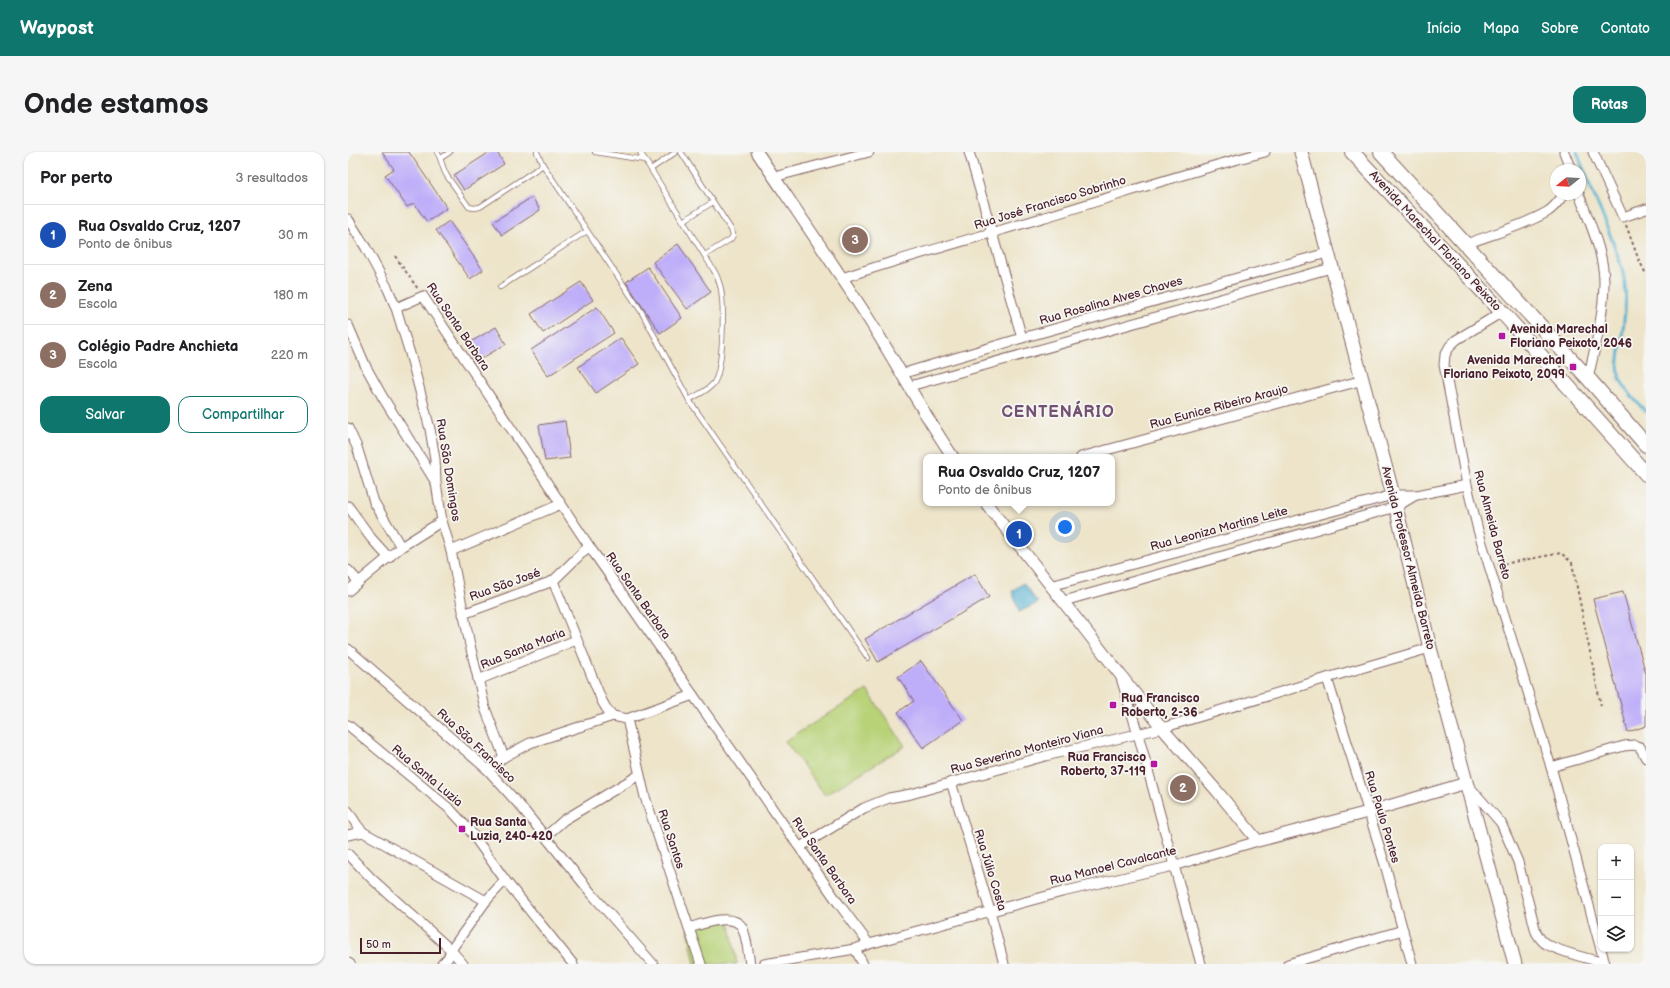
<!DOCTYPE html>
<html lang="pt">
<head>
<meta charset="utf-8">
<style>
  :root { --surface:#fff; --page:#f6f6f6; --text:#202124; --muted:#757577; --line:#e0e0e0; --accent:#0f766e }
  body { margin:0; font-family:"Balsamiq Sans",sans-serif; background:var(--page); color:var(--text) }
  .controls { position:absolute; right:12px; bottom:12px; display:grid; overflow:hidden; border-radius:8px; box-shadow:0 1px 3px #0004 }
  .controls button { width:36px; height:36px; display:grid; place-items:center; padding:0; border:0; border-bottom:1px solid var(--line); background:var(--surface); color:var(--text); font:20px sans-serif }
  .compass { position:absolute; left:1202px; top:12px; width:36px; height:36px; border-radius:50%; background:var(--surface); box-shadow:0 1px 3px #0004; rotate:252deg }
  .scale { position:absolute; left:12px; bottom:10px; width:81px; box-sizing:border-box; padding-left:4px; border:2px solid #4a1f2b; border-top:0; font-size:11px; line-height:14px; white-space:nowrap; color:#4a1f2b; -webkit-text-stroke:3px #f6f6f2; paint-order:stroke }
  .you { position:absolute; left:717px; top:375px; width:14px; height:14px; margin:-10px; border:3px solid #fff; border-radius:50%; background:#1a73e8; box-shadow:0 0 0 6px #1a73e833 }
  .badge { display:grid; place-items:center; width:26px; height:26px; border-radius:50%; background:var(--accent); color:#fff; font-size:13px; font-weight:700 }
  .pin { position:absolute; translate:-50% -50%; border:2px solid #fff; box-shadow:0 1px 4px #0006 }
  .popup { position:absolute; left:575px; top:302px; width:192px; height:52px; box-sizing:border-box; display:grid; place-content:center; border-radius:8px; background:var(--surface); filter:drop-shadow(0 1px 3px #0005); font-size:13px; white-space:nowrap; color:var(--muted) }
  .popup b { font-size:15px; color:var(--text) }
  .popup::after { content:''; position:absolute; left:50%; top:100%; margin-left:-8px; border:8px solid transparent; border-top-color:var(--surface) }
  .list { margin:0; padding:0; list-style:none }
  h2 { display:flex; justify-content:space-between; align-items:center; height:52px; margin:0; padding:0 16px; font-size:17px }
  h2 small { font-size:13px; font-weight:400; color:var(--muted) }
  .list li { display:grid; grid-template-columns:26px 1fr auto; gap:12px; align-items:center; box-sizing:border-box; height:60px; padding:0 16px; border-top:1px solid var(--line) }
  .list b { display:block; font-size:15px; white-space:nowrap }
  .list p { margin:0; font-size:13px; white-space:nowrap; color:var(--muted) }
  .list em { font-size:13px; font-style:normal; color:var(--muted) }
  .actions { display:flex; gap:8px; padding:12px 16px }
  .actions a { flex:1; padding:9px 0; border:1px solid var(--accent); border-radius:12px; text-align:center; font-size:14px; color:var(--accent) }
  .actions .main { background:var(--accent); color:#fff }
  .icon { flex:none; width:22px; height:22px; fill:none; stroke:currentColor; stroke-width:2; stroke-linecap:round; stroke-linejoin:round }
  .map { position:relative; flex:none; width:1298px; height:812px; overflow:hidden; border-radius:12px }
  header { display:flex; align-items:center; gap:24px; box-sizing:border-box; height:56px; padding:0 20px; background:var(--accent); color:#fff }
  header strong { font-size:19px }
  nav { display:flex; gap:22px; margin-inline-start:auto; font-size:14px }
  .intro { display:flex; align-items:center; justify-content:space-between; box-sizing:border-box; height:96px; padding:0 24px }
  h1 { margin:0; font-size:28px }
  .button { padding:10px 18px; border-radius:12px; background:var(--accent); color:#fff; font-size:14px; font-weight:700 }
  main { display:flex; gap:24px; padding:0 24px }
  aside { flex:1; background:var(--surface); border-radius:12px; box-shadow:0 1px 3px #0004 }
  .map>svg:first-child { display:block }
  .green { fill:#b7d277; stroke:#807851 }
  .water { fill:#52afd0; stroke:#4e677e }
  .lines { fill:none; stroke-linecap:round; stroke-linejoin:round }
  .stream { stroke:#52afd0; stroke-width:3 }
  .building { fill:#beadf9 }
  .service-casing { stroke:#836462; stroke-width:6 }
  .minor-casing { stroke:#836462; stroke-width:11 }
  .tertiary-casing { stroke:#836462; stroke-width:13 }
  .secondary-casing { stroke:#836462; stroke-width:15 }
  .primary-casing { stroke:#836462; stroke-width:16 }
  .path { stroke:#836462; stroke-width:2; stroke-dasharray:3 3; stroke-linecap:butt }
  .service { stroke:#fff; stroke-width:4.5 }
  .minor { stroke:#fff; stroke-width:9 }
  .tertiary { stroke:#fff; stroke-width:11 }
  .secondary { stroke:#fff; stroke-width:13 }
  .primary { stroke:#fff; stroke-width:14 }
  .poi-dot { fill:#b5179e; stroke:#f6f6f2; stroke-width:1.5 }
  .labels { text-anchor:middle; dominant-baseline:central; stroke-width:3.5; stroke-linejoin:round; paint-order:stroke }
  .street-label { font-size:12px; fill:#4a1f2b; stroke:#f6f6f2 }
  .poi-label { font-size:12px; font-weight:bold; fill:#4a1f2b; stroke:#f6f6f2; text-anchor:start }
  .district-label { font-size:16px; font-weight:bold; letter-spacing:1px; fill:#735173; stroke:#f6f6f2 }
</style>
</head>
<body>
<header>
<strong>Waypost</strong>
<nav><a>Início</a><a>Mapa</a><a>Sobre</a><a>Contato</a></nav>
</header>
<div class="intro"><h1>Onde estamos</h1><a class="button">Rotas</a></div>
<main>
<aside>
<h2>Por perto<small>3 resultados</small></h2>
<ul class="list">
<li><span class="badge" style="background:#1a4fb4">1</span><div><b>Rua Osvaldo Cruz, 1207</b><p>Ponto de ônibus</p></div><em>30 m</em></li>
<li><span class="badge" style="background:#8d6e63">2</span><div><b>Zena</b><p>Escola</p></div><em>180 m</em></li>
<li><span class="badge" style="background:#8d6e63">3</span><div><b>Colégio Padre Anchieta</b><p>Escola</p></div><em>220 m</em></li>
</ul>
<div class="actions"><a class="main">Salvar</a><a>Compartilhar</a></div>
</aside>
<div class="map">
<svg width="1298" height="812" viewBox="0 0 1298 812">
  <rect width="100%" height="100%" fill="#f6f6f2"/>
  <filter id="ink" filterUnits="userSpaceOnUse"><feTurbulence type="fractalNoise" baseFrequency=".025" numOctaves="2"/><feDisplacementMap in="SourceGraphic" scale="8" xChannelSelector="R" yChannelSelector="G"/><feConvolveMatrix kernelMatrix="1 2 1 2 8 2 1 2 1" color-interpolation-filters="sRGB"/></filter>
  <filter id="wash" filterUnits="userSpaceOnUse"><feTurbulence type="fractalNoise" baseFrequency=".012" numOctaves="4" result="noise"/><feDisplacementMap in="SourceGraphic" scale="16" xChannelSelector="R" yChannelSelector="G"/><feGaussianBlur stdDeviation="0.9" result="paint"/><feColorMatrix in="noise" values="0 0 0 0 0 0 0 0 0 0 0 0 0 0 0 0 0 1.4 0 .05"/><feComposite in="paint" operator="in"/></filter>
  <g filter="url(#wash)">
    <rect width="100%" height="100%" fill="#ede4c9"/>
    <g class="green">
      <path d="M519 538 557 594 477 643 437 589Z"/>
      <path d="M381 768 389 812H347L340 777Z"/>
    </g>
    <path class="water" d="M675 431 690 451 671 460 664 439Z"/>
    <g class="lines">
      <path class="stream" d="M1229 0C1243 39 1262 77 1274 117 1281 142 1276 167 1273 193 1272 203 1268 216 1272 226 1277 239 1289 250 1298 260"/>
    </g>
    <g id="blocks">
      <g class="building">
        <path d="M34 0H61L99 56 79 70 66 51 59 55 37 23 46 17Z"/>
        <path d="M142 0H149L156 12 116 38 106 23Z"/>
        <path d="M184 45 192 58 154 83 145 70Z"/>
        <path d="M101 69 135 118 122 127 88 78Z"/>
        <path d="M330 92 363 140 339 157 305 110Z"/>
        <path d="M300 115 334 166 312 181 278 130Z"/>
        <path d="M233 130 245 148 195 181 183 162Z"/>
        <path d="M249 155 266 181 200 224 183 198Z"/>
        <path d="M148 175 158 192 131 208 121 191Z"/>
        <path d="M273 186 291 212 248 241 230 215Z"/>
        <path d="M217 269 222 306 197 309 191 273Z"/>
        <path d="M627 422 641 445 530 510 517 487Z"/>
        <path d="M1275 440 1298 522V574L1280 580 1245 447Z"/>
        <path d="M573 509 615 568 575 596 550 560 566 549 550 525Z"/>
      </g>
    </g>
  </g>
  <g filter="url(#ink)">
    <use href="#blocks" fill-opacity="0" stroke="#836462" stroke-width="1"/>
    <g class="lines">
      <g class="service-casing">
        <g id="service">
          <path d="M89 0C94 8 94 16 99 24L121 55 126 56 132 55 195 13"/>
          <path d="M189 0 195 13 293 159 341 248 520 506"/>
          <path d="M247 0 297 8"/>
          <path d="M292 0 365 117C369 123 371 129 373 137 376 155 376 219 365 232 359 239 349 243 341 248"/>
          <path d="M333 0 384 79 385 83 383 87 357 103"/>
          <path d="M93 6 102 0"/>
          <path d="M303 17 328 0"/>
          <path d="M335 69 365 50"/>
          <path d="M152 135 239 79"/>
        </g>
      </g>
      <g class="minor-casing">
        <g id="minor">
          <path d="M621 0 674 186"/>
          <path d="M1216 0 1223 18"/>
          <path d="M1245 0 1275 65 1298 57"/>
          <path d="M426 25 521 0"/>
          <path d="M1231 42C1241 70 1256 100 1256 130 1256 162 1247 196 1240 226"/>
          <path d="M0 67 18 96 40 137 48 156 63 205 82 277 87 307 88 331 94 369 103 399 122 493 137 556 156 605"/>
          <path d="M1118 92C1145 82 1175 74 1199 60 1206 56 1211 49 1216 42"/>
          <path d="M494 126C560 104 627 86 694 66 768 44 842 19 917 0"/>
          <path d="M48 156 75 144 241 394 491 752 521 792"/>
          <path d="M1154 160 1108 188 1102 194 1097 203 1096 213 1119 333 1130 378 1203 615 1257 812"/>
          <path d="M0 173 18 215 34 244 87 329"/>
          <path d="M553 222 674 186 979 101"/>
          <path d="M562 234 983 116"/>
          <path d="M0 276 9 295 26 350 53 395"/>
          <path d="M733 305 1015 228"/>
          <path d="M0 354 23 386 41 406"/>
          <path d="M103 399 213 352"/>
          <path d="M0 418 10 429"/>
          <path d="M205 429 254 549 258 556 265 564"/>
          <path d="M702 434 1045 343H1069L1119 333"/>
          <path d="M0 439 53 395 94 369"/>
          <path d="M716 449 1048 355 1068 343"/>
          <path d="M115 462 205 429 241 394"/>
          <path d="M0 497 140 618 174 656 244 742 305 812"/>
          <path d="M773 526 790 582 853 812"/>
          <path d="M979 526 1038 716 1064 812"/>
          <path d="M130 528 228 488"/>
          <path d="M279 567 297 645 353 812"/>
          <path d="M0 573 103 658 123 680 157 728 225 812"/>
          <path d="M1203 615 1276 594 1286 593 1292 595 1298 606"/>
          <path d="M140 618 156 605 182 591 265 564 279 567 345 543"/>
          <path d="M603 630 642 759 656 812"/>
          <path d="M1120 633 1153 671 1170 710 1188 780C1191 785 1193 789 1198 792 1215 801 1238 806 1257 811"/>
          <path d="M0 659 9 673 15 680"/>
          <path d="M0 683 15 680 138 749"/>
          <path d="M198 684 216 668 291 623"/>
          <path d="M452 695 516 656 541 646 563 642 697 604 814 576 979 526 1082 496"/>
          <path d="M0 702 24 727 103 798 115 812"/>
          <path d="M341 776C354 772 385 760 394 775 399 785 400 801 402 812"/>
          <path d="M507 797 515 812"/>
          <path d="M0 811 2 812"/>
          <path d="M94 812 100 806 103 798 138 749 157 728"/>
          <path d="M416 812 507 797 521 792 714 740 825 714 910 689"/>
          <path d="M940 812 1055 778"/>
        </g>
      </g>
      <g class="tertiary-casing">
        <g id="tertiary">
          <path d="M409 0C446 55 484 110 520 166 549 212 574 260 605 305"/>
          <path d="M638 351 814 576 869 639 910 689 1020 660 1118 631"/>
        </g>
      </g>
      <g class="secondary-casing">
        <path id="secondary" d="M953 0 1045 343 1082 496 1167 812"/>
      </g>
      <g class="primary-casing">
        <g id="primary">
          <path d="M1004 0 1154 160 1298 322"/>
          <path d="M1033 0 1240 226 1298 293"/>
        </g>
      </g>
      <g class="path">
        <path d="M1278 73 1290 106 1298 122"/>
        <path d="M47 104 70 137"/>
        <path d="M1150 413 1213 401 1224 411 1253 554"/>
      </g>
      <use href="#service" class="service"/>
      <use href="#minor" class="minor"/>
      <use href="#tertiary" class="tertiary"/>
      <use href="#secondary" class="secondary"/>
      <use href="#primary" class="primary"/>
    </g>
  </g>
  <g class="poi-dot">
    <rect x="1150" y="180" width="8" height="8" rx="2"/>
    <rect x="1221" y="211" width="8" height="8" rx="2"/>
    <rect x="761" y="549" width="8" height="8" rx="2"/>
    <rect x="802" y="608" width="8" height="8" rx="2"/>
    <rect x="110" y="673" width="8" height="8" rx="2"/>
  </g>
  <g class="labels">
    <g class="street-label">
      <text transform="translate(702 51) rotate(-17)">Rua José Francisco Sobrinho</text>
      <text transform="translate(1087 89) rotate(47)">Avenida Marechal Floriano Peixoto</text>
      <text transform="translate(763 149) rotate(-16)">Rua Rosalina Alves Chaves</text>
      <text transform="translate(110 175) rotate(56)">Rua Santa Barbara</text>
      <text transform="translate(871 255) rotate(-15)">Rua Eunice Ribeiro Araujo</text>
      <text transform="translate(100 318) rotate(81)">Rua São Domingos</text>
      <text transform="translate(1144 373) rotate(75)">Rua Almeida Barreto</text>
      <text transform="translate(871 377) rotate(-15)">Rua Leoniza Martins Leite</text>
      <text transform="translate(1060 406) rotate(76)">Avenida Professor Almeida Barreto</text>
      <text transform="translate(157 433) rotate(-20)">Rua São José</text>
      <text transform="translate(290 444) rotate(55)">Rua Santa Barbara</text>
      <text transform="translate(175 497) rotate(-22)">Rua Santa Maria</text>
      <text transform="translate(128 594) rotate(43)">Rua São Francisco</text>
      <text transform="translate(679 598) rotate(-15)">Rua Severino Monteiro Viana</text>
      <text transform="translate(79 624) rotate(40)">Rua Santa Luzia</text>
      <text transform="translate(1034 665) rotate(73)">Rua Paulo Pontes</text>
      <text transform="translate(323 687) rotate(72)">Rua Santos</text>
      <text transform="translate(476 709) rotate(55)">Rua Santa Barbara</text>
      <text transform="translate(765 714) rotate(-14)">Rua Manoel Cavalcante</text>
      <text transform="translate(642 718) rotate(73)">Rua Júlio Costa</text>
    </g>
    <g class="poi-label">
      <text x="1162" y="177">Avenida Marechal<tspan x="1162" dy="14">Floriano Peixoto, 2046</tspan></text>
      <text x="1217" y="208" text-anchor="end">Avenida Marechal<tspan x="1217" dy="14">Floriano Peixoto, 2099</tspan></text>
      <text x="773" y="546">Rua Francisco<tspan x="773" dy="14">Roberto, 2-36</tspan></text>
      <text x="798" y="605" text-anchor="end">Rua Francisco<tspan x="798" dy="14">Roberto, 37-119</tspan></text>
      <text x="122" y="670">Rua Santa<tspan x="122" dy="14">Luzia, 240-420</tspan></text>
    </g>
    <g class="district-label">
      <text x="710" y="260">CENTENÁRIO</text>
    </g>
  </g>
</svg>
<div class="controls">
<button>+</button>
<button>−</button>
<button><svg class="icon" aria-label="layers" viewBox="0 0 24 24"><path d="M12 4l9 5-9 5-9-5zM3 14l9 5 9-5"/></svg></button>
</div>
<svg class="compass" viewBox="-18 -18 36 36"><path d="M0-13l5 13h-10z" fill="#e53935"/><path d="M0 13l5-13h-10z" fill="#757577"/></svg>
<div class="scale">50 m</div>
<div class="you"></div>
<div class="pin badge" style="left:671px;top:382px;background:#1a4fb4">1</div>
<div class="popup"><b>Rua Osvaldo Cruz, 1207</b>Ponto de ônibus</div>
<div class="pin badge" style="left:835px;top:636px;background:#8d6e63">2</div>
<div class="pin badge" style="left:507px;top:88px;background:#8d6e63">3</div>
</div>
</main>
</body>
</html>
